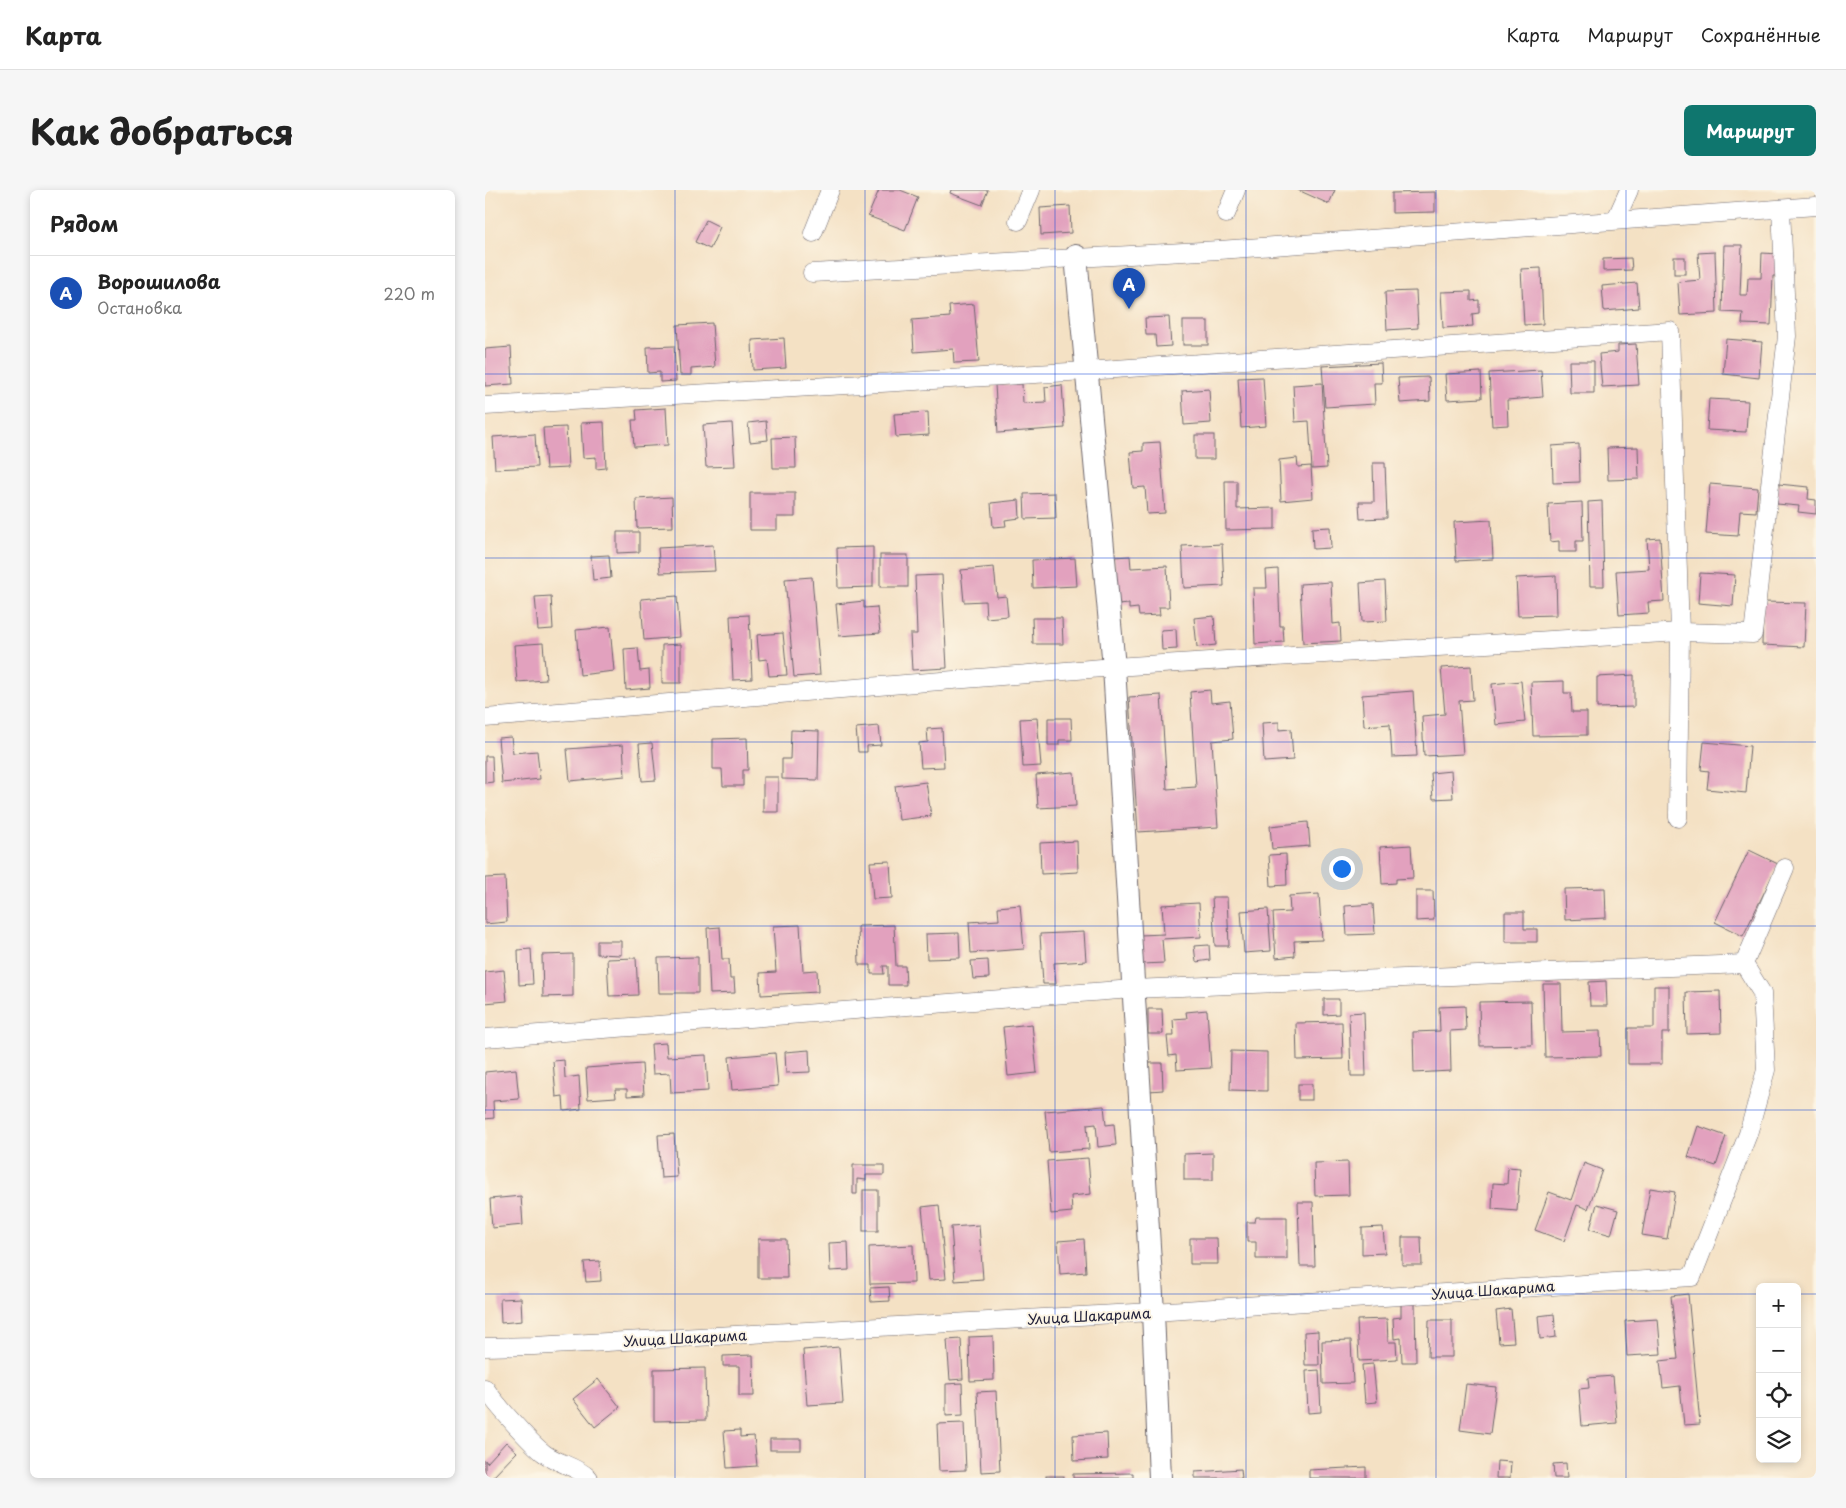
<!DOCTYPE html>
<html lang="ru">
<head>
<meta charset="utf-8">
<style>
  :root { --surface:#fff; --page:#f6f6f6; --text:#222; --muted:#767676; --line:#e0e0e0; --accent:#0f766e }
  body { margin:0; font-family:"Playpen Sans",sans-serif; background:var(--page); color:var(--text) }
  .controls { position:absolute; right:15px; bottom:15px; display:grid; overflow:hidden; border-radius:8px; box-shadow:0 2px 8px #0003 }
  .controls button { width:45px; height:45px; display:grid; place-items:center; padding:0; border:0; border-bottom:1px solid var(--line); background:var(--surface); color:var(--text); font:25px sans-serif }
  .you { position:absolute; left:856px; top:678px; width:18px; height:18px; margin:-12px; border:4px solid #fff; border-radius:50%; background:#1a73e8; box-shadow:0 0 0 8px #1a73e833 }
  .badge { display:grid; place-items:center; width:32px; height:32px; border-radius:50%; background:var(--accent); color:#fff; font-size:16px; font-weight:700 }
  .pin { position:absolute; translate:-50% -41px; filter:drop-shadow(0 1px 2px #0008) }
  .pin::after { content:''; position:absolute; top:26px; width:18px; height:15px; background:inherit; clip-path:polygon(0 0,100% 0,50% 100%) }
  .list { margin:0; padding:0; list-style:none }
  h2 { display:flex; justify-content:space-between; align-items:center; height:65px; margin:0; padding:0 20px; font-size:21px }
  h2 small { font-size:16px; font-weight:400; color:var(--muted) }
  .list li { display:grid; grid-template-columns:32px 1fr auto; gap:15px; align-items:center; box-sizing:border-box; height:75px; padding:0 20px; border-top:1px solid var(--line) }
  .list b { display:block; font-size:19px; white-space:nowrap }
  .list p { margin:0; font-size:16px; white-space:nowrap; color:var(--muted) }
  .list em { font-size:16px; font-style:normal; color:var(--muted) }
  .icon { flex:none; width:28px; height:28px; fill:none; stroke:currentColor; stroke-width:2; stroke-linecap:round; stroke-linejoin:round }
  .map { position:relative; flex:none; width:1331px; height:1288px; overflow:hidden; border-radius:8px }
  header { display:flex; align-items:center; gap:30px; box-sizing:border-box; height:70px; padding:0 25px; background:var(--surface); border-bottom:1px solid var(--line) }
  header strong { font-size:24px }
  nav { display:flex; gap:28px; margin-inline-start:auto; font-size:18px }
  .intro { display:flex; align-items:center; justify-content:space-between; box-sizing:border-box; height:120px; padding:0 30px }
  h1 { margin:0; font-size:35px }
  .button { padding:12px 22px; border-radius:8px; background:var(--accent); color:#fff; font-size:18px; font-weight:700 }
  main { display:flex; gap:30px; padding:0 30px }
  aside { flex:1; background:var(--surface); border-radius:8px; box-shadow:0 2px 8px #0003 }
  .map>svg:first-child { display:block }
  .building { fill:#e2a1be }
  .lines { fill:none; stroke-linecap:round; stroke-linejoin:round }
  .minor-casing { stroke:#6c656b; stroke-width:19 }
  .tertiary-casing { stroke:#6c656b; stroke-width:24 }
  .minor { stroke:#fff; stroke-width:18 }
  .tertiary { stroke:#fff; stroke-width:22 }
  .grid { fill:none; stroke:#1d4ed8; stroke-width:1; stroke-opacity:0.55 }
  .labels { text-anchor:middle; dominant-baseline:central; stroke-width:4; stroke-linejoin:round; paint-order:stroke }
  .street-label { font-size:14px; fill:#22223b; stroke:#fcf5e5 }
</style>
</head>
<body>
<header>
<strong>Карта</strong>
<nav><a>Карта</a><a>Маршрут</a><a>Сохранённые</a></nav>
</header>
<div class="intro"><h1>Как добраться</h1><a class="button">Маршрут</a></div>
<main>
<aside>
<h2>Рядом<small></small></h2>
<ul class="list">
<li><span class="badge" style="background:#1a4fb4">A</span><div><b>Ворошилова</b><p>Остановка</p></div><em>220 m</em></li>
</ul>
</aside>
<div class="map">
<svg width="1331" height="1288" viewBox="0 0 1331 1288">
  <rect width="100%" height="100%" fill="#fcf5e5"/>
  <filter id="ink" filterUnits="userSpaceOnUse"><feTurbulence type="fractalNoise" baseFrequency=".02" numOctaves="2"/><feDisplacementMap in="SourceGraphic" scale="10" xChannelSelector="R" yChannelSelector="G"/><feConvolveMatrix kernelMatrix="1 2 1 2 8 2 1 2 1" color-interpolation-filters="sRGB"/></filter>
  <filter id="wash" filterUnits="userSpaceOnUse"><feTurbulence type="fractalNoise" baseFrequency=".0096" numOctaves="4" result="noise"/><feDisplacementMap in="SourceGraphic" scale="20" xChannelSelector="R" yChannelSelector="G"/><feGaussianBlur stdDeviation="1.12" result="paint"/><feColorMatrix in="noise" values="0 0 0 0 0 0 0 0 0 0 0 0 0 0 0 0 0 1.4 0 .05"/><feComposite in="paint" operator="in"/></filter>
  <g filter="url(#wash)">
    <rect width="100%" height="100%" fill="#f4e1c4"/>
    <g id="blocks">
      <g class="building">
        <path d="M394 0H415L433 7 420 40 383 26Z"/>
        <path d="M466 0H503L497 15 465 3Z"/>
        <path d="M813 0H850L844 14Z"/>
        <path d="M950 2V22L907 23V3Z"/>
        <path d="M585 16 586 43 556 45 555 18Z"/>
        <path d="M221 30 235 37 225 59 210 52Z"/>
        <path d="M1239 55H1257L1255 105H1262L1263 88H1276L1277 63 1294 64 1293 86H1288L1286 135 1257 134 1258 123 1237 122Z"/>
        <path d="M1230 62 1232 123 1195 125 1193 92 1215 90 1213 63Z"/>
        <rect x="1189" y="67" width="11" height="17"/>
        <path d="M1146 68 1147 80 1118 81V69Z"/>
        <path d="M1056 78 1058 134 1039 135 1036 79Z"/>
        <path d="M1152 93 1154 118 1119 121 1117 96Z"/>
        <path d="M931 101 933 138 902 140 900 102Z"/>
        <path d="M986 101V111L994 110V123L987 124 988 136 958 138 956 102Z"/>
        <path d="M489 114 494 172 469 173 468 159 429 162 427 130 465 127 464 116Z"/>
        <path d="M684 127 686 156 671 157 670 145H661L660 128Z"/>
        <rect x="698" y="131" width="25" height="24"/>
        <path d="M227 133 230 177 206 179V185H195L192 135Z"/>
        <path d="M299 148 301 178 268 180 267 150Z"/>
        <path d="M1241 149 1277 152 1274 188 1238 184Z"/>
        <path d="M1151 154 1154 195 1117 197 1114 164 1133 162V155Z"/>
        <path d="M189 156 191 191 175 192V182L163 183 162 157Z"/>
        <path d="M26 157 28 194 0 196V159Z"/>
        <path d="M1084 171H1109V203H1085Z"/>
        <path d="M896 173 897 193H889L890 214 840 217 837 176Z"/>
        <path d="M1056 180 1058 207 1022 210 1023 235 1007 236 1004 183Z"/>
        <path d="M996 182 997 208 962 210 960 184Z"/>
        <path d="M778 187 781 236 756 238 753 188Z"/>
        <path d="M944 187 945 211 915 213 913 188Z"/>
        <path d="M837 193 842 278 827 279 824 231 810 232 808 195Z"/>
        <path d="M537 194 538 213 561 212 560 197 577 195 580 238 513 243 510 195Z"/>
        <path d="M724 199 726 233 699 235 697 201Z"/>
        <path d="M1224 209 1263 211 1261 242 1222 240Z"/>
        <path d="M181 218 183 255 149 257 147 230H152L151 220Z"/>
        <path d="M443 222 444 245 411 247 409 224Z"/>
        <path d="M281 231 283 250 265 252 263 233Z"/>
        <path d="M119 232 121 278 111 279V267L98 268 96 233Z"/>
        <path d="M247 233 250 276 221 277 218 235Z"/>
        <path d="M81 237 83 278 61 279 58 238Z"/>
        <path d="M50 244 52 277 10 279 8 247Z"/>
        <rect x="710" y="245" width="19" height="24"/>
        <path d="M310 247 311 278H288L287 248Z"/>
        <path d="M675 252 680 323 662 324 660 297 648 298 645 262 658 261V253Z"/>
        <path d="M1094 254 1095 292 1068 293 1067 256Z"/>
        <path d="M1153 257 1154 289 1123 290 1122 258Z"/>
        <path d="M812 268 813 277 826 276 828 308 796 311 794 270Z"/>
        <path d="M888 273H900L902 328 875 329 874 312H889Z"/>
        <path d="M740 291H752V319L790 318V339L741 340Z"/>
        <path d="M1225 294 1273 298 1271 322 1255 321 1253 346 1221 344Z"/>
        <path d="M1293 294 1324 297 1323 309 1331 310V324L1313 322 1314 316 1292 314Z"/>
        <path d="M265 303H310V327H292V340H265Z"/>
        <path d="M570 303 571 328 540 329 539 304Z"/>
        <path d="M187 307 188 337 152 338 151 309Z"/>
        <path d="M534 310 535 328 520 330 521 336 508 337 506 313Z"/>
        <path d="M1117 311 1119 396H1105L1103 312Z"/>
        <path d="M1097 312 1098 351H1091V362H1074V351L1065 352 1063 314Z"/>
        <path d="M1006 330 1008 369 971 371 969 332Z"/>
        <path d="M845 337 846 358 828 359 827 338Z"/>
        <path d="M132 342H154V362L132 363Z"/>
        <path d="M1175 348 1179 411 1163 412 1164 423 1134 425 1131 381 1164 379 1162 349Z"/>
        <path d="M737 354 739 396 699 398 697 356Z"/>
        <path d="M228 355 230 381 175 383 173 358Z"/>
        <path d="M388 357V397L353 398 352 358Z"/>
        <path d="M124 365 126 388 108 390 106 366Z"/>
        <rect x="395" y="365" width="28" height="32"/>
        <path d="M645 366 646 378 682 376 684 417H674L675 425 654 426 653 418 644 419V414L632 415 629 367Z"/>
        <path d="M590 368 592 396 548 398 547 370Z"/>
        <path d="M509 377 512 407 521 406 523 426 501 428 500 411 479 412 476 380Z"/>
        <path d="M793 379 795 436H798L799 452 770 454 768 398H782L781 380Z"/>
        <path d="M1215 383 1250 385 1248 416 1213 413Z"/>
        <path d="M457 385 462 478 427 480 425 444H432L430 386Z"/>
        <path d="M1071 386 1072 425 1033 426 1031 388Z"/>
        <path d="M327 387 335 485 309 487 300 389Z"/>
        <path d="M900 391 902 431 877 432 875 393Z"/>
        <path d="M846 392 848 434 855 433 856 451 818 453 815 394Z"/>
        <path d="M66 406 68 439 53 440 50 407Z"/>
        <path d="M192 406 195 447 159 450 156 409Z"/>
        <path d="M379 411V418L392 417 395 443 354 446 351 414Z"/>
        <path d="M1278 412 1321 413 1319 457 1277 455Z"/>
        <path d="M264 425 267 489 248 490 245 426Z"/>
        <path d="M729 426 731 455 712 457 709 428Z"/>
        <path d="M547 428H577L578 454H548Z"/>
        <path d="M125 437 129 481 95 485 91 440Z"/>
        <path d="M691 439 692 459 677 460 676 440Z"/>
        <path d="M298 443 302 485 284 486 282 469 274 470 272 445Z"/>
        <path d="M58 453 61 490 32 492 29 455Z"/>
        <path d="M196 454V493H177V455Z"/>
        <path d="M153 458 155 481 164 480 165 498 141 500 139 459Z"/>
        <path d="M986 476 988 510 974 511 978 564 939 566 937 526 960 524 956 478Z"/>
        <path d="M1149 485V517L1112 518V487Z"/>
        <path d="M1036 491 1040 532 1011 535 1007 494Z"/>
        <path d="M1079 491V503H1086L1087 522H1102V545L1048 546 1046 492Z"/>
        <path d="M725 500 726 513 745 511 748 549 727 551 733 637 653 642 644 507 676 505 682 599 711 597 705 502Z"/>
        <path d="M928 501 932 566 907 567 905 534 879 536 877 505Z"/>
        <path d="M552 528 556 576 538 577 535 529Z"/>
        <path d="M563 528H586L587 550H574V555H563Z"/>
        <path d="M794 532V540L806 539 808 570 779 572 777 533Z"/>
        <path d="M394 536 396 555 382 556V562H373L371 538Z"/>
        <path d="M457 538 459 577 436 578 434 553 443 552 442 539Z"/>
        <path d="M306 540 334 541 333 590 297 589V569H305Z"/>
        <path d="M26 547 28 563 52 561 55 589 17 593 13 548Z"/>
        <path d="M262 548 263 580H258V596H238L237 579H228V549Z"/>
        <path d="M1219 552 1265 556 1261 603 1222 599 1224 581 1216 580Z"/>
        <path d="M167 553 171 590 157 591 154 554Z"/>
        <path d="M138 555 140 586 85 591 82 559Z"/>
        <path d="M0 566H7L8 592 0 593Z"/>
        <path d="M966 581 968 608 948 609 946 583Z"/>
        <path d="M589 582 591 616 553 618 551 585Z"/>
        <rect x="278" y="587" width="15" height="35"/>
        <path d="M441 592 446 626 414 630 410 596Z"/>
        <path d="M823 632 825 656 787 659 785 636Z"/>
        <path d="M592 651 593 682 556 684 555 653Z"/>
        <path d="M926 655 928 688 911 689V693L897 694 895 657Z"/>
        <path d="M1264 660 1293 674 1258 746 1230 732Z"/>
        <path d="M801 664 802 695 786 696 784 665Z"/>
        <path d="M405 671 407 708 388 709 385 672Z"/>
        <path d="M20 687 22 732 0 734V688Z"/>
        <path d="M1120 698 1121 728 1080 730 1079 699Z"/>
        <path d="M931 701H948L949 730 931 731Z"/>
        <path d="M834 704 837 750 809 751 810 766 791 768 788 723 805 722 804 706Z"/>
        <path d="M727 707H742L744 756H730Z"/>
        <path d="M714 713 716 747 677 749 679 773 657 774 655 745 679 744 677 715Z"/>
        <path d="M888 714 890 744 862 745 860 716Z"/>
        <path d="M535 715 539 759 486 763 484 732 514 730 513 717Z"/>
        <path d="M783 719 786 761 759 763 756 721Z"/>
        <path d="M1020 722H1039V739H1052V752H1020Z"/>
        <path d="M315 735 318 781 332 780 333 802 276 805 275 783 291 782 288 736Z"/>
        <path d="M409 735 411 776H420L421 795H403V776H398L399 784H386V775H374L373 736Z"/>
        <path d="M235 737 237 769H244L245 789H249L250 803 225 804 222 738Z"/>
        <path d="M599 742 601 771 569 773 571 794H558L555 744Z"/>
        <path d="M474 743 475 768 442 769 441 744Z"/>
        <path d="M112 751H136V765L112 764Z"/>
        <path d="M724 755 725 770 711 772 709 756Z"/>
        <path d="M46 759 48 794 34 795 33 760Z"/>
        <path d="M88 764V806L58 807 57 765Z"/>
        <path d="M213 767V803H174L173 768Z"/>
        <path d="M151 768 153 805 124 806 122 769Z"/>
        <path d="M503 770 504 788 488 789 486 771Z"/>
        <path d="M19 780 22 811 0 813V782Z"/>
        <path d="M1121 791 1122 816H1105L1104 792Z"/>
        <path d="M1058 794H1076L1077 842 1115 841 1116 866 1060 867Z"/>
        <path d="M1169 796H1184V843H1177V874H1143V838H1169Z"/>
        <path d="M1235 801 1236 843 1202 844 1201 802Z"/>
        <path d="M839 809H854V824L839 825Z"/>
        <path d="M1046 811 1047 855 995 856 994 812Z"/>
        <path d="M980 816 981 840 965 841 966 881 929 883 928 842 955 841 954 817Z"/>
        <path d="M663 819H677L678 844H663Z"/>
        <path d="M722 820 726 878 692 880 691 865 684 866 682 846H689L688 829 702 828 701 822Z"/>
        <path d="M879 822 881 886H866L864 823Z"/>
        <path d="M857 832 858 869 812 870 811 833Z"/>
        <path d="M547 834 552 883 523 886 518 837Z"/>
        <path d="M181 853 182 867 221 865 223 901 186 903 185 883 168 884 166 854Z"/>
        <path d="M324 860 325 882 301 883 300 862Z"/>
        <path d="M746 861 782 862V901L745 900Z"/>
        <path d="M290 863 293 896 247 900 244 867Z"/>
        <path d="M79 870 80 888 94 886 96 919 79 921 78 906 71 907 68 871Z"/>
        <path d="M663 873H677L678 900 664 901Z"/>
        <path d="M157 874 159 905 142 906V899H130L131 907 103 909 101 878Z"/>
        <path d="M31 879 34 909 8 911 9 928 0 929V882Z"/>
        <rect x="813" y="894" width="14" height="16"/>
        <path d="M619 916 621 935 629 934 631 955 613 957 611 934 602 935 604 959 564 962 560 921Z"/>
        <path d="M1213 936 1241 946 1231 976 1203 967Z"/>
        <path d="M189 944 192 987 176 988 173 945Z"/>
        <path d="M728 963V990H699V964Z"/>
        <path d="M603 968 606 1004 586 1006 587 1022 566 1024 562 971Z"/>
        <path d="M863 972 864 1005 830 1006 829 973Z"/>
        <path d="M1099 973 1117 980 1103 1019 1092 1015 1079 1051 1050 1040 1064 1002 1086 1010Z"/>
        <path d="M368 975H399V985H381V990L372 989V1004H368Z"/>
        <path d="M1023 977 1035 978 1032 1021 1007 1019 1008 993 1022 994Z"/>
        <path d="M1165 998 1190 1002 1182 1049 1157 1045Z"/>
        <rect x="378" y="1000" width="15" height="41"/>
        <path d="M36 1006 38 1035 7 1038 5 1009Z"/>
        <path d="M813 1012H828L830 1076H815Z"/>
        <path d="M1112 1014 1133 1020 1126 1045 1105 1039Z"/>
        <path d="M454 1015 461 1089 444 1090 437 1017Z"/>
        <path d="M771 1027H802V1069H771V1052H762V1032H770Z"/>
        <path d="M494 1035 498 1089 470 1091 466 1037Z"/>
        <path d="M898 1037 900 1063 877 1064V1038Z"/>
        <path d="M917 1047H936L937 1075H917Z"/>
        <path d="M705 1048H732L733 1074H705Z"/>
        <path d="M273 1049H301L302 1088H273Z"/>
        <path d="M599 1049 601 1082 575 1084 573 1051Z"/>
        <path d="M363 1052 364 1080 345 1081 344 1053Z"/>
        <path d="M428 1055 429 1093 385 1094 384 1057Z"/>
        <path d="M115 1071 116 1091 101 1092 99 1072Z"/>
        <path d="M404 1097 405 1111 386 1112 385 1098Z"/>
        <path d="M1203 1104 1215 1234 1199 1235 1195 1196 1178 1198 1175 1171 1193 1169 1186 1106Z"/>
        <path d="M36 1108 37 1131 16 1133 15 1109Z"/>
        <path d="M916 1114H930L931 1172H917L916 1148 909 1149 908 1128 916 1127Z"/>
        <path d="M1026 1119 1029 1152 1014 1153 1011 1121Z"/>
        <path d="M1069 1124 1071 1147 1055 1149 1053 1126Z"/>
        <path d="M902 1129 903 1152H911L912 1169 874 1171 872 1130Z"/>
        <path d="M1173 1129 1176 1164 1142 1166 1140 1131Z"/>
        <path d="M944 1130H967V1167H943Z"/>
        <path d="M833 1141 834 1175H820L819 1142Z"/>
        <path d="M508 1146 509 1190 485 1191 484 1147Z"/>
        <path d="M476 1149 478 1189 465 1190 462 1150Z"/>
        <path d="M866 1150 868 1193 838 1194 837 1151Z"/>
        <path d="M354 1157 358 1213 322 1215 318 1160Z"/>
        <path d="M268 1165 269 1206H254V1176H238V1166Z"/>
        <path d="M888 1174 892 1212 880 1213 877 1175Z"/>
        <path d="M220 1178 221 1230 169 1231V1179Z"/>
        <path d="M834 1180 836 1222 823 1223 821 1181Z"/>
        <path d="M1128 1186 1132 1233 1097 1236 1094 1199 1104 1198 1103 1188Z"/>
        <path d="M113 1189 135 1217 110 1237 88 1209Z"/>
        <path d="M477 1193 478 1225 461 1226V1194Z"/>
        <path d="M981 1194 1011 1197 1005 1244 975 1240Z"/>
        <path d="M511 1201 515 1281 496 1282 492 1202Z"/>
        <path d="M479 1233 481 1280 454 1281 452 1234Z"/>
        <path d="M255 1240V1247L269 1246 272 1276 242 1278 239 1241Z"/>
        <path d="M622 1243 623 1269 589 1271 588 1245Z"/>
        <rect x="285" y="1249" width="31" height="11"/>
        <path d="M21 1252 32 1262 7 1288H0V1270L2 1273Z"/>
        <path d="M1012 1271 1026 1272 1025 1288H1011Z"/>
        <path d="M1081 1273 1082 1288H1069L1068 1274Z"/>
        <path d="M881 1277V1288H824V1280Z"/>
        <path d="M756 1279 757 1288H710V1282Z"/>
        <path d="M648 1283V1288H588V1284Z"/>
        <rect x="561" y="1286" width="18" height="2"/>
      </g>
    </g>
  </g>
  <g filter="url(#ink)">
    <use href="#blocks" fill-opacity="0" stroke="#6c656b" stroke-width="1"/>
    <g class="lines">
      <g class="minor-casing">
        <g id="minor">
          <path d="M741 24 751 0"/>
          <path d="M1131 29 1144 0"/>
          <path d="M533 31 546 0"/>
          <path d="M328 43 345 0"/>
          <path d="M327 83 734 60 1331 16"/>
          <path d="M0 216 601 181 1185 141 1195 442 1193 628"/>
          <path d="M0 528 629 477 1195 442 1268 444 1302 146 1296 19"/>
          <path d="M1259 774 1300 678"/>
          <path d="M0 848 648 799 1259 774 1277 803 1281 880 1263 944 1207 1087 668 1122 49 1156 0 1157"/>
          <path d="M0 1198C10 1213 46 1254 60 1264 74 1274 91 1276 104 1288"/>
        </g>
      </g>
      <g class="tertiary-casing">
        <path id="tertiary" d="M591 66 629 477 668 1122 675 1288"/>
      </g>
      <use href="#minor" class="minor"/>
      <use href="#tertiary" class="tertiary"/>
    </g>
  </g>
  <path class="grid" d="M190 0V1288M380 0V1288M570 0V1288M761 0V1288M951 0V1288M1141 0V1288M0 184H1331M0 368H1331M0 552H1331M0 736H1331M0 920H1331M0 1104H1275M1312 1104H1331"/>
  <g class="labels">
    <g class="street-label">
      <text transform="translate(1008 1100) rotate(-4)">Улица Шакарима</text>
      <text transform="translate(604 1126) rotate(-3)">Улица Шакарима</text>
      <text transform="translate(200 1148) rotate(-3)">Улица Шакарима</text>
    </g>
  </g>
</svg>
<div class="controls">
<button>+</button>
<button>−</button>
<button><svg class="icon" aria-label="locate" viewBox="0 0 24 24"><circle cx="12" cy="12" r="6"/><path d="M12 2v4M12 18v4M2 12h4M18 12h4"/></svg></button>
<button><svg class="icon" aria-label="layers" viewBox="0 0 24 24"><path d="M12 4l9 5-9 5-9-5zM3 14l9 5 9-5"/></svg></button>
</div>
<div class="you"></div>
<div class="pin badge" style="left:644px;top:119px;background:#1a4fb4">A</div>
</div>
</main>
</body>
</html>
